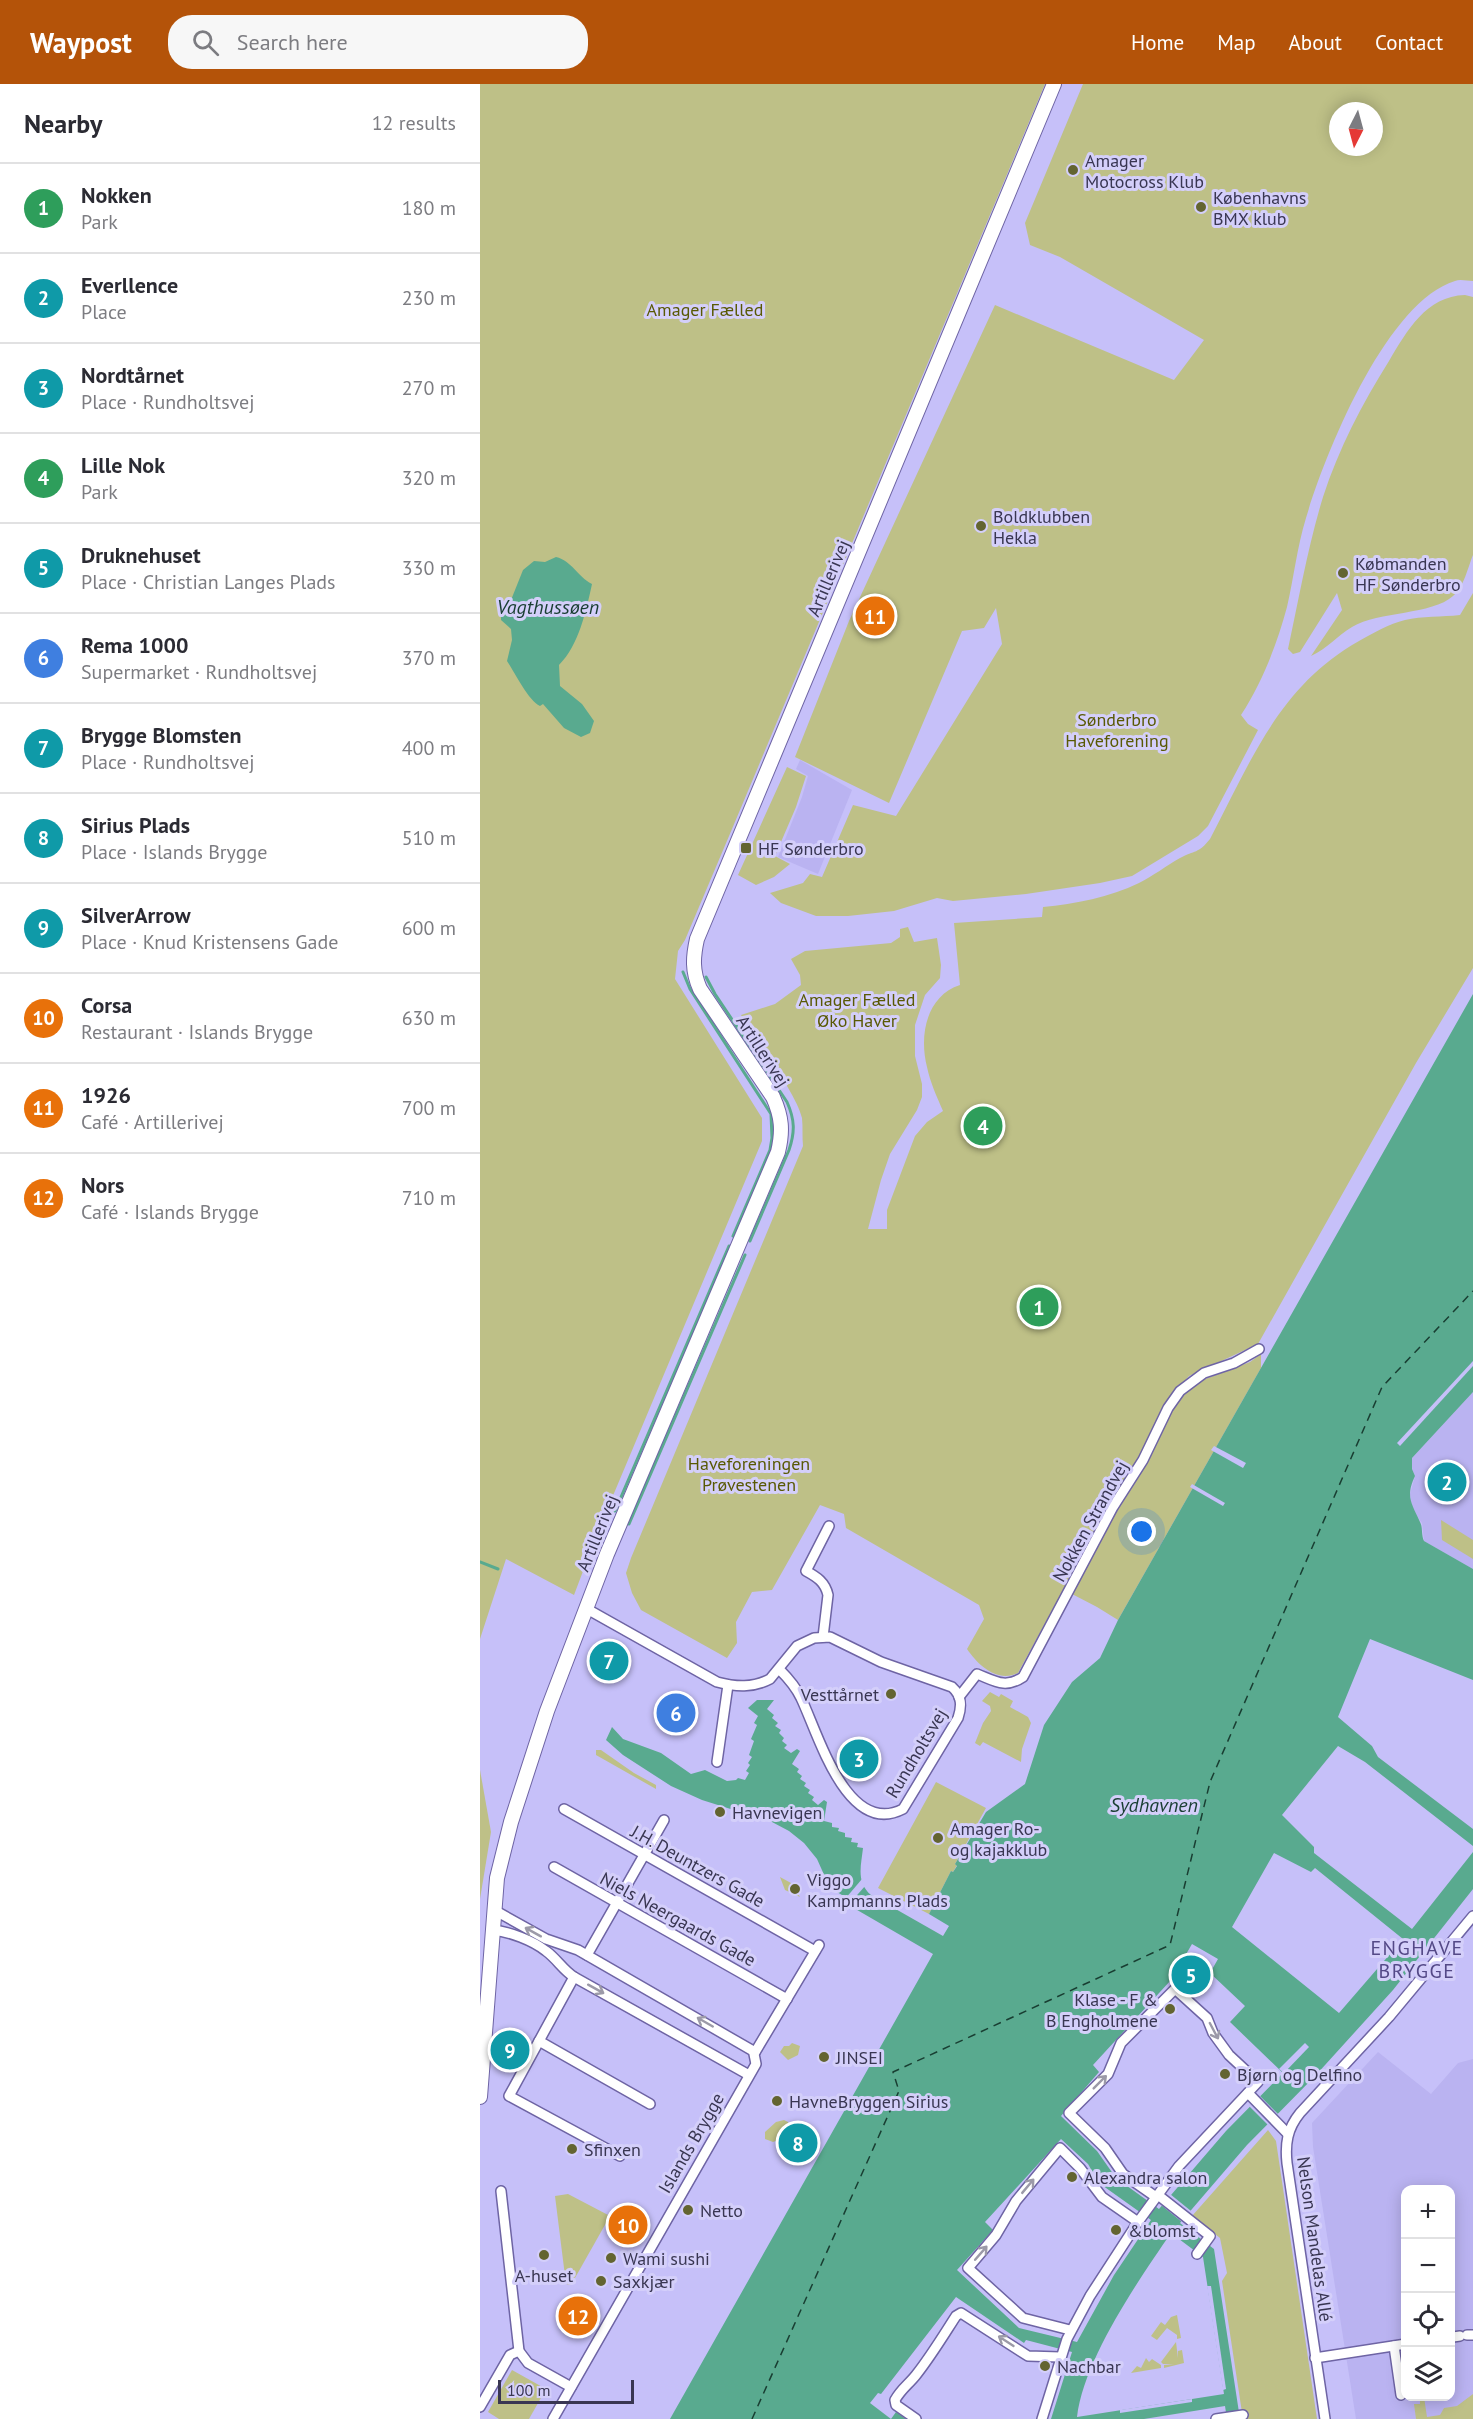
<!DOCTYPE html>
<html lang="en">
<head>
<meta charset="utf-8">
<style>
  :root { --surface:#fff; --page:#f7f7f7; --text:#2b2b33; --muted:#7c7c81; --line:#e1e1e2; --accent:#b45309 }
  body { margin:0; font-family:"PT Sans",sans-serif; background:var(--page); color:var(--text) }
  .controls { position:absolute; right:18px; bottom:18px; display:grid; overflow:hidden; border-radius:12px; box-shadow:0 3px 15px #0003 }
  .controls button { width:54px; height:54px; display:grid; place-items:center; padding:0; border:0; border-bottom:2px solid var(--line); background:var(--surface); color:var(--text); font:30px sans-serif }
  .compass { position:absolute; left:849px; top:18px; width:54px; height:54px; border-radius:50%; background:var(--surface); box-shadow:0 3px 15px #0003; rotate:186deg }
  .scale { position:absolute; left:18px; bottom:15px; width:136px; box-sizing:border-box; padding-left:6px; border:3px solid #393652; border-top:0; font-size:16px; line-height:21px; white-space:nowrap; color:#393652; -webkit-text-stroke:4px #d4cffa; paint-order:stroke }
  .you { position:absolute; left:662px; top:1448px; width:21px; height:21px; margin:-15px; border:4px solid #fff; border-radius:50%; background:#1a73e8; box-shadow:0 0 0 9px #1a73e833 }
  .badge { display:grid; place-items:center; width:39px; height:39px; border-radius:50%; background:var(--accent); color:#fff; font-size:20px; font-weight:700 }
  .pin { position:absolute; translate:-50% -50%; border:3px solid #fff; box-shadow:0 2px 6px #0006 }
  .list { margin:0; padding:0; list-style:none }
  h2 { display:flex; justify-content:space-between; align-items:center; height:78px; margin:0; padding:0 24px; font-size:26px }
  h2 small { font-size:20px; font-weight:400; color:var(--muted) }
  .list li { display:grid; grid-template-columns:39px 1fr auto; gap:18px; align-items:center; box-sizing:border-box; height:90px; padding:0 24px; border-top:2px solid var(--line) }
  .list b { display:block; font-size:22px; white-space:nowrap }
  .list p { margin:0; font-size:20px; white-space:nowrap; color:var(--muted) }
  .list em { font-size:20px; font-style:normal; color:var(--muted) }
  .icon { flex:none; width:33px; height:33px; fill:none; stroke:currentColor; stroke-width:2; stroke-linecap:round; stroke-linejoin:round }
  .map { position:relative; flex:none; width:993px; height:2335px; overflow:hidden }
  header { display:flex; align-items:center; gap:36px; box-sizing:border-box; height:84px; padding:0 30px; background:var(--accent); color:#fff }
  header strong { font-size:28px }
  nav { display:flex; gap:33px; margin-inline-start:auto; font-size:21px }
  .search { width:420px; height:54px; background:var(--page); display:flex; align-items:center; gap:15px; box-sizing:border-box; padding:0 21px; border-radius:24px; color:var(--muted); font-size:22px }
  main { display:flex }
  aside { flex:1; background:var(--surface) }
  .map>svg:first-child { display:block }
  .built { fill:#bab3f1; fill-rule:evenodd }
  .green { fill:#bec087; fill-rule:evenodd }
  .water { fill:#59aa8f; fill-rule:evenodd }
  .pier { fill:#c6c0f9 }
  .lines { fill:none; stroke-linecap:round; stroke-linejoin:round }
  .stream { stroke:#59aa8f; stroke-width:3 }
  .ferry { stroke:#193e32; stroke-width:1.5; stroke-dasharray:8 6; stroke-linecap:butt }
  .street-casing { stroke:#6e64a4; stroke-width:12 }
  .secondary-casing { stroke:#6e64a4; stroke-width:16 }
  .street { stroke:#fff; stroke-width:9 }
  .secondary { stroke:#fff; stroke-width:14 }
  .oneway { stroke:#9c9aa8 }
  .poi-dot { fill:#636431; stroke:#d4cffa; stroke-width:2 }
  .labels { text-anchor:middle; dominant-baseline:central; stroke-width:6; stroke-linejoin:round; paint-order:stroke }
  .poi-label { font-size:18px; fill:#393652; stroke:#d4cffa; text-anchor:start }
  .park-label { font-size:18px; fill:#595904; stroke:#d4cffa }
  .street-label { font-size:18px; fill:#393652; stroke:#d4cffa }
  .water-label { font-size:20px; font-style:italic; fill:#193e32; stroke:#d4cffa }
  .neighbourhood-label { font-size:20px; letter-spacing:1.5px; fill:#544987; stroke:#d4cffa }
</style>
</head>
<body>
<header>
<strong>Waypost</strong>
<div class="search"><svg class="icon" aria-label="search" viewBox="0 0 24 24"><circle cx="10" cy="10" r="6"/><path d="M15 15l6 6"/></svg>Search here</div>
<nav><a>Home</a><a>Map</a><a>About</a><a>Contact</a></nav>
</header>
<main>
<aside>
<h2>Nearby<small>12 results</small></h2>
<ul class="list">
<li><span class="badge" style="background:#2e9e5b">1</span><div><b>Nokken</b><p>Park</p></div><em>180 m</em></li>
<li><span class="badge" style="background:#0f9aa8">2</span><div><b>Everllence</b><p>Place</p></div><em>230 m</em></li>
<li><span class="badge" style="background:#0f9aa8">3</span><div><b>Nordtårnet</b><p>Place · Rundholtsvej</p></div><em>270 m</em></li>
<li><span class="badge" style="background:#2e9e5b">4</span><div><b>Lille Nok</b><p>Park</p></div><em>320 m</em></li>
<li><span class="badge" style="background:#0f9aa8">5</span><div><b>Druknehuset</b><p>Place · Christian Langes Plads</p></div><em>330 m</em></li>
<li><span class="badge" style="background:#3f7fe0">6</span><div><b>Rema 1000</b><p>Supermarket · Rundholtsvej</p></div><em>370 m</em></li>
<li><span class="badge" style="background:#0f9aa8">7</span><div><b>Brygge Blomsten</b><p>Place · Rundholtsvej</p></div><em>400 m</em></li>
<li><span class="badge" style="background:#0f9aa8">8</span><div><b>Sirius Plads</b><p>Place · Islands Brygge</p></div><em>510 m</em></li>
<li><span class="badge" style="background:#0f9aa8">9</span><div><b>SilverArrow</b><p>Place · Knud Kristensens Gade</p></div><em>600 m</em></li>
<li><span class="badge" style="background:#e8710a">10</span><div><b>Corsa</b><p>Restaurant · Islands Brygge</p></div><em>630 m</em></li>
<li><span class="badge" style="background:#e8710a">11</span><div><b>1926</b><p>Café · Artillerivej</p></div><em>700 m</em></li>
<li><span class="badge" style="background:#e8710a">12</span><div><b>Nors</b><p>Café · Islands Brygge</p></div><em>710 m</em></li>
</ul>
</aside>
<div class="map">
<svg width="993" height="2335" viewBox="0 0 993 2335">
  <rect width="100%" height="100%" fill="#c6c0f9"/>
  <g class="built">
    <path d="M320 676 372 706 338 790 298 773 322 713 328 692 316 685Z"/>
    <path d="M993 1308V1485L944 1457 942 1439 933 1427 930 1410 935 1392 932 1385V1374Z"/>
    <path d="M898 1968 951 2010 978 1979 993 1975V2310L964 2335H876L833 2063 832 2039ZM926 2106H970V2312H926Z"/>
  </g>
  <g class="green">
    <path d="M0 0H565L252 745 205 856 198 867 195 895 282 1034V1057L119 1445 94 1511 26 1475 0 1555Z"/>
    <path d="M603 0H993V197C987 197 980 195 975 197 906 218 845 370 826 434 817 463 814 493 807 523 797 560 782 599 761 631L768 640 778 646 728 742 718 752 652 792 620 799 546 810 473 817 457 814 414 827 368 832H336L301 819 290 809 323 799 330 790 342 793 373 721 416 732 522 560 516 524 504 544 482 547 409 719 315 673 369 537 515 221 694 296 724 256 580 173 550 161 545 139ZM858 27H894V63H858Z"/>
    <path d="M985 211 993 213V471C988 483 984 503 973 512 952 531 899 527 872 543 857 552 847 565 831 572L862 526 857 509 820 568 813 570 808 565C819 514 828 462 843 413 859 364 882 320 909 277 927 247 946 212 985 211Z"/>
    <path d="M993 509V884L936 979 778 1260 709 1292 690 1314 662 1370 629 1422 538 1589C517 1599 498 1581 487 1565L504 1535 499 1521 366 1444 364 1430 340 1421 292 1506 272 1508 256 1538 257 1559 247 1574 161 1526 152 1509 146 1489 151 1474 323 1062C322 1053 323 1043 322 1034 317 1010 275 955 261 931L295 920 321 901 320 891 311 875 325 867 411 859 420 853V845L428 843 434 858 457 854 461 881 460 894 445 911 435 941V972L442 1000V1013L437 1026 410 1070 401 1096 388 1145H407V1126L435 1052 447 1038 463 1027C457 1013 450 998 447 983 439 952 446 912 480 901L474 839 562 833 563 823C595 820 630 813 659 799 673 792 686 782 700 774 715 766 718 770 730 755 771 677 799 602 879 557 893 549 909 540 925 536 942 532 962 533 980 531Z"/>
    <path d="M307 683 326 692 316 723 295 772 310 780 294 793 276 801 258 791Z"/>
    <path d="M781 1270V1284L638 1536 617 1523 592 1510 647 1408 670 1374 688 1334 704 1309 720 1297 770 1278Z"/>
    <path d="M961 1436 993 1456V1475L962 1456Z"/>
    <path d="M510 1608 519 1613 521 1610 533 1617 530 1623 548 1633 551 1639 542 1665 541 1678 503 1658 500 1662 495 1659 503 1639 511 1627 510 1622 502 1617Z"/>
    <path d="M116 1666H121L154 1689 176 1701V1705L116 1671Z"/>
    <path d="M0 1686 11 1748 0 1815Z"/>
    <path d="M456 1698 506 1724 475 1780 477 1781 473 1788 471 1787 449 1830 398 1804Z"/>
    <path d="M300 1793 311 1799 320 1813 305 1806Z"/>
    <path d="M312 1959 320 1962 318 1971 308 1976 300 1968 304 1962H309Z"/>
    <path d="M304 2036 308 2038 309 2042C303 2047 301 2056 293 2058L285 2055V2048L296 2038Z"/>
    <path d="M788 2046 796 2057 837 2335H763L742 2197 747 2189 740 2154 712 2132Z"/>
    <path d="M88 2110 130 2132 91 2201 86 2200 75 2112Z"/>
    <path d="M697 2231 701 2254 697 2255V2251L687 2244 677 2256 671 2252 681 2238 685 2241 691 2233Z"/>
    <path d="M696 2258 698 2274V2267L702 2266 704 2279 684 2284V2281L694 2280H683L681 2278Z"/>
    <path d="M666 2274 669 2278 672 2275 681 2281V2284L651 2289 657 2282 661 2284Z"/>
    <path d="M32 2286 66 2305 49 2335H19L8 2328Z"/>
    <path d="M993 2310V2335H936L934 2320H940V2313H944L947 2333 960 2331 964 2324 977 2322Z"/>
  </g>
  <g class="water">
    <path d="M76 473C92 477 97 492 112 500 106 527 99 561 79 581L80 602 102 620 114 637 110 649 101 653 84 644 63 620 60 622C48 616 35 589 27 577L32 556 31 545 21 536V533L25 531 43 486 54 477 65 478Z"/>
    <path d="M993 910V1308L932 1374V1385L935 1392C925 1413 932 1420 940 1438 943 1443 941 1451 944 1457L993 1485V1596L890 1555 858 1633 892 1662 898 1673 993 1745V1762L885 1678 858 1662 802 1731 834 1763V1769L932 1845 993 1768V1805L913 1906 836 1991 767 2061 700 2139 734 2165 760 2335H747L745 2322 664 2335H571L592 2268 546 2256 544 2259 476 2213 401 2310 398 2309 390 2319 411 2335 416 2328 426 2335H190L453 1870 372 1823 374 1818 350 1804 337 1775 324 1759 309 1747 292 1738 222 1716 191 1702 143 1671 126 1656 132 1643 143 1655 181 1669 211 1690 225 1686 247 1697 256 1696 258 1694 265 1696 269 1689 266 1687 270 1681 268 1679 272 1673 269 1671 274 1657 271 1655 277 1641 274 1639 278 1632 268 1624 277 1616H294L287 1625 294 1631 292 1634 298 1639 295 1642 301 1646 299 1649 304 1654 302 1657 307 1661 304 1664 311 1669 317 1665 320 1667 312 1680 319 1685 317 1688 322 1692 320 1695 326 1699 324 1702 330 1706 328 1709 334 1713 332 1716 338 1721 344 1716 347 1718 344 1737 352 1739V1743L359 1744 358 1747 365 1749V1753L372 1754 371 1758 378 1759 377 1763 383 1764C381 1782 376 1798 391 1811L463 1852 469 1842 449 1830 471 1787 473 1788 477 1782 475 1780 506 1728 545 1700 564 1641 592 1598 620 1574 638 1536ZM794 1769 831 1788 835 1784 923 1855 859 1929 752 1843ZM712 1860 738 1875 730 1889 765 1922 750 1938 803 1989 746 2047 679 2125 636 2094 617 2067 581 2032 619 1988 613 1981 691 1896ZM581 2055 608 2080 619 2099 671 2136 634 2191 597 2258 539 2244 477 2186 513 2146 505 2138ZM691 2149 723 2173 744 2310 597 2333C604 2275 658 2197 691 2149Z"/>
  </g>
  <g class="pier">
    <path d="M993 1277V1282L920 1362 917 1359Z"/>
    <path d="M734 1362 766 1379 763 1384 731 1366Z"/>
    <path d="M712 1400 745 1419 743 1422 710 1403Z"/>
    <path d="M382 1795 386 1801 370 1819 365 1815Z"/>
    <path d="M825 1959 829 1963 804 1989 799 1985Z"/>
    <path d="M779 2011 798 2030 788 2041 769 2022Z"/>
    <path d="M690 2110 711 2127 702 2138 681 2121Z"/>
    <path d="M727 2202H731L746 2305 743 2306Z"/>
    <path d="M712 2315V2318L640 2329V2326Z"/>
  </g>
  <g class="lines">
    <g class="stream">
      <path d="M203 888 210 905 291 1030 292 1054 290 1066 253 1152"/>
      <path d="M226 893 235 910 307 1018C315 1036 315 1048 309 1066L270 1157"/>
      <path d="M135 1427 249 1162"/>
      <path d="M149 1440 265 1171"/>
      <path d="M0 1478 18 1485"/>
    </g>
    <path class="ferry" d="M272 2335 419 2007 413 1988 690 1861 730 1698 902 1303 993 1207"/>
    <g class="street-casing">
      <g id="street">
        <path d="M107 1525 237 1598C256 1603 273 1604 290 1595L317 1562 334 1554 350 1553 401 1578 472 1603C482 1612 482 1622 478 1634L423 1725C367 1754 338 1649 321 1614 316 1603 308 1594 299 1585"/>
        <path d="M343 1553 348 1511C345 1498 337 1493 326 1487L349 1442"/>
        <path d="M479 1613 497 1590C515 1597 525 1605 543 1593L633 1423 663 1376 688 1324 700 1307 724 1289 754 1279 779 1265"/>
        <path d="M237 1678 248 1601"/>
        <path d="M84 1725 335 1867"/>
        <path d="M74 1783 307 1915"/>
        <path d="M14 1826 66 1855 98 1866 275 1968"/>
        <path d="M13 1846C30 1848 52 1856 66 1867 77 1875 83 1886 94 1893L269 1991"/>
        <path d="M107 1871 184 1736"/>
        <path d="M94 1893 29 2012 140 2072"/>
        <path d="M59 1957 170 2020"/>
        <path d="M768 2009 808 2050"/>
        <path d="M21 2107 39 2267 48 2279 91 2303"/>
        <path d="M678 2111 730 2152 717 2170"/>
        <path d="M590 2246 543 2234 488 2184 516 2151 536 2117 580 2064 600 2084 622 2113 658 2138"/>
        <path d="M987 2251H993"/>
        <path d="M973 2253 980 2252"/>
        <path d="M914 2262 921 2311"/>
        <path d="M835 2274 926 2260"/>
        <path d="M0 2323 30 2271 39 2267"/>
        <path d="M73 2335 276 1980 274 1970 339 1861"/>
        <path d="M436 2335 416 2321 415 2316C421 2305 429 2300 436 2291 451 2272 463 2252 476 2232L481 2229 548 2272 580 2273"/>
        <path d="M562 2335 587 2255 610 2212 658 2138 699 2082 778 1998 749 1971 733 1949 727 1934 695 1905 641 1959 628 1990 589 2029 625 2064 643 2090 676 2113"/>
        <path d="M736 2335 763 2331"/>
        <path d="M845 2335 807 2079C805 2060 807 2045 820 2029L909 1933 993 1832"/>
      </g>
    </g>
    <g class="secondary-casing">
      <path id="secondary" d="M0 2013 17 1794 31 1738 67 1627 127 1470 298 1068C303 1047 302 1033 293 1013L220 905C212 887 213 873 217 855L574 0"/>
    </g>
    <use href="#street" class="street"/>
    <use href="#secondary" class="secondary"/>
  </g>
  <defs><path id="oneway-shaft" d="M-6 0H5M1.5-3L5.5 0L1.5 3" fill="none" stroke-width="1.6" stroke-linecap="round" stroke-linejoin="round" transform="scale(1.5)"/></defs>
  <g class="oneway">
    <use href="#oneway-shaft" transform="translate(53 1848) rotate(-151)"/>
    <use href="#oneway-shaft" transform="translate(116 1905) rotate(29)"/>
    <use href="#oneway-shaft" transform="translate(225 1938) rotate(-150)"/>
    <use href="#oneway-shaft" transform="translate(734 1947) rotate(62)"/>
    <use href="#oneway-shaft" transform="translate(620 1998) rotate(-45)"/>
    <use href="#oneway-shaft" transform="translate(548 2102) rotate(-50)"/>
    <use href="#oneway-shaft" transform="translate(501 2169) rotate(-49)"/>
    <use href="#oneway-shaft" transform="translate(526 2257) rotate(-147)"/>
  </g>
  <g class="poi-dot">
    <circle cx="593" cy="86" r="6"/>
    <circle cx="721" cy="123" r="6"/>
    <circle cx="501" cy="442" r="6"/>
    <circle cx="863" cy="489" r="6"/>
    <rect x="260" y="758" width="12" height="12" rx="3"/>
    <circle cx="411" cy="1610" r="6"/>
    <circle cx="240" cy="1728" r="6"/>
    <circle cx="458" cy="1754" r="6"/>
    <circle cx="315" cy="1805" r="6"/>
    <circle cx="690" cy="1925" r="6"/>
    <circle cx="344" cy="1973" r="6"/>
    <circle cx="745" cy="1990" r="6"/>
    <circle cx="297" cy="2017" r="6"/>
    <circle cx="92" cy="2065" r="6"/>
    <circle cx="592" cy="2093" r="6"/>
    <circle cx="208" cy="2126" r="6"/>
    <circle cx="636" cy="2146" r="6"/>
    <circle cx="64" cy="2171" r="6"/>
    <circle cx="131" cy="2174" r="6"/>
    <circle cx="121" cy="2197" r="6"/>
    <circle cx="565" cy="2282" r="6"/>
  </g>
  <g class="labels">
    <g class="poi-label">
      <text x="605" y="76">Amager<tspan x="605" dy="21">Motocross Klub</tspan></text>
      <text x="733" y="113">Københavns<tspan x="733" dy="21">BMX klub</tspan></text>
      <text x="513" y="432">Boldklubben<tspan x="513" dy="21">Hekla</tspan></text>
      <text x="875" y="479">Købmanden<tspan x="875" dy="21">HF Sønderbro</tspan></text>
      <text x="278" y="764">HF Sønderbro</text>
      <text x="399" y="1610" text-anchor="end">Vesttårnet</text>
      <text x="252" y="1728">Havnevigen</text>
      <text x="470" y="1744">Amager Ro-<tspan x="470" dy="21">og kajakklub</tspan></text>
      <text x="327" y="1795">Viggo<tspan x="327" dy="21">Kampmanns Plads</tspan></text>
      <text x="678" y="1915" text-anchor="end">Klase - F &amp;<tspan x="678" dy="21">B Engholmene</tspan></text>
      <text x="356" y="1973">JINSEI</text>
      <text x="757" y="1990">Bjørn og Delfino</text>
      <text x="309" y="2017">HavneBryggen Sirius</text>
      <text x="104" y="2065">Sfinxen</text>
      <text x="604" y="2093">Alexandra salon</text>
      <text x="220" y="2126">Netto</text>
      <text x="648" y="2146">&amp;blomst</text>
      <text x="143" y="2174">Wami sushi</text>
      <text x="64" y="2191" text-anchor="middle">A-huset</text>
      <text x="133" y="2197">Saxkjær</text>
      <text x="577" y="2282">Nachbar</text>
    </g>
    <g class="park-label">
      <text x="225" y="225">Amager Fælled</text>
      <text x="637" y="635">Sønderbro<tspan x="637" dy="21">Haveforening</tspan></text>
      <text x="377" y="915">Amager Fælled<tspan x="377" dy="21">Øko Haver</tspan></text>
      <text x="269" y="1379">Haveforeningen<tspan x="269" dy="21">Prøvestenen</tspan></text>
    </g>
    <g class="street-label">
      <text transform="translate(348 494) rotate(-67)">Artillerivej</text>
      <text transform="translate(283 967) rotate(57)">Artillerivej</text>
      <text transform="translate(610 1437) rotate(-61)">Nokken Strandvej</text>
      <text transform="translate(117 1449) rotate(-68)">Artillerivej</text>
      <text transform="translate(436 1669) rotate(-59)">Rundholtsvej</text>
      <text transform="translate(218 1782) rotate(29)">J.H. Deuntzers Gade</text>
      <text transform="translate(198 1835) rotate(29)">Niels Neergaards Gade</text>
      <text transform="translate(211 2059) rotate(-60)">Islands Brygge</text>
      <text transform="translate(835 2155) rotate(82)">Nelson Mandelas Allé</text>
    </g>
    <g class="water-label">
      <text x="68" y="523">Vagthussøen</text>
      <text x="674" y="1721">Sydhavnen</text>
    </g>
    <g class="neighbourhood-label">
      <text x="937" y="1864">ENGHAVE<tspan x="937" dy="23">BRYGGE</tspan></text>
    </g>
  </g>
</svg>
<div class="controls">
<button>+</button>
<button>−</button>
<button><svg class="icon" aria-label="locate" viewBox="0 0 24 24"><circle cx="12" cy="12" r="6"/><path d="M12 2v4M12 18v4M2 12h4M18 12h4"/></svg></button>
<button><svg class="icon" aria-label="layers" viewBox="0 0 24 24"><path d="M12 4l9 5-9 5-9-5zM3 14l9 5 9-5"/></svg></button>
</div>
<svg class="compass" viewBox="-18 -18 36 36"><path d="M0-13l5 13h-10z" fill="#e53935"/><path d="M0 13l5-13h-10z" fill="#7c7c81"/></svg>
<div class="scale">100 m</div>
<div class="you"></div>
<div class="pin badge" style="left:559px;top:1223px;background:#2e9e5b">1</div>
<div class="pin badge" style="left:967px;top:1398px;background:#0f9aa8">2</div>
<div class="pin badge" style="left:379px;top:1675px;background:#0f9aa8">3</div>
<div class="pin badge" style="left:503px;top:1042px;background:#2e9e5b">4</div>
<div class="pin badge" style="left:711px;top:1891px;background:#0f9aa8">5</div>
<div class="pin badge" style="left:196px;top:1629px;background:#3f7fe0">6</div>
<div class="pin badge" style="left:129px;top:1577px;background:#0f9aa8">7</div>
<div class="pin badge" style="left:318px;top:2059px;background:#0f9aa8">8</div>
<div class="pin badge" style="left:30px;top:1966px;background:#0f9aa8">9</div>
<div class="pin badge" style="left:148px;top:2141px;background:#e8710a">10</div>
<div class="pin badge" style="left:395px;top:532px;background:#e8710a">11</div>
<div class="pin badge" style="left:98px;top:2232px;background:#e8710a">12</div>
</div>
</main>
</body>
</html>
